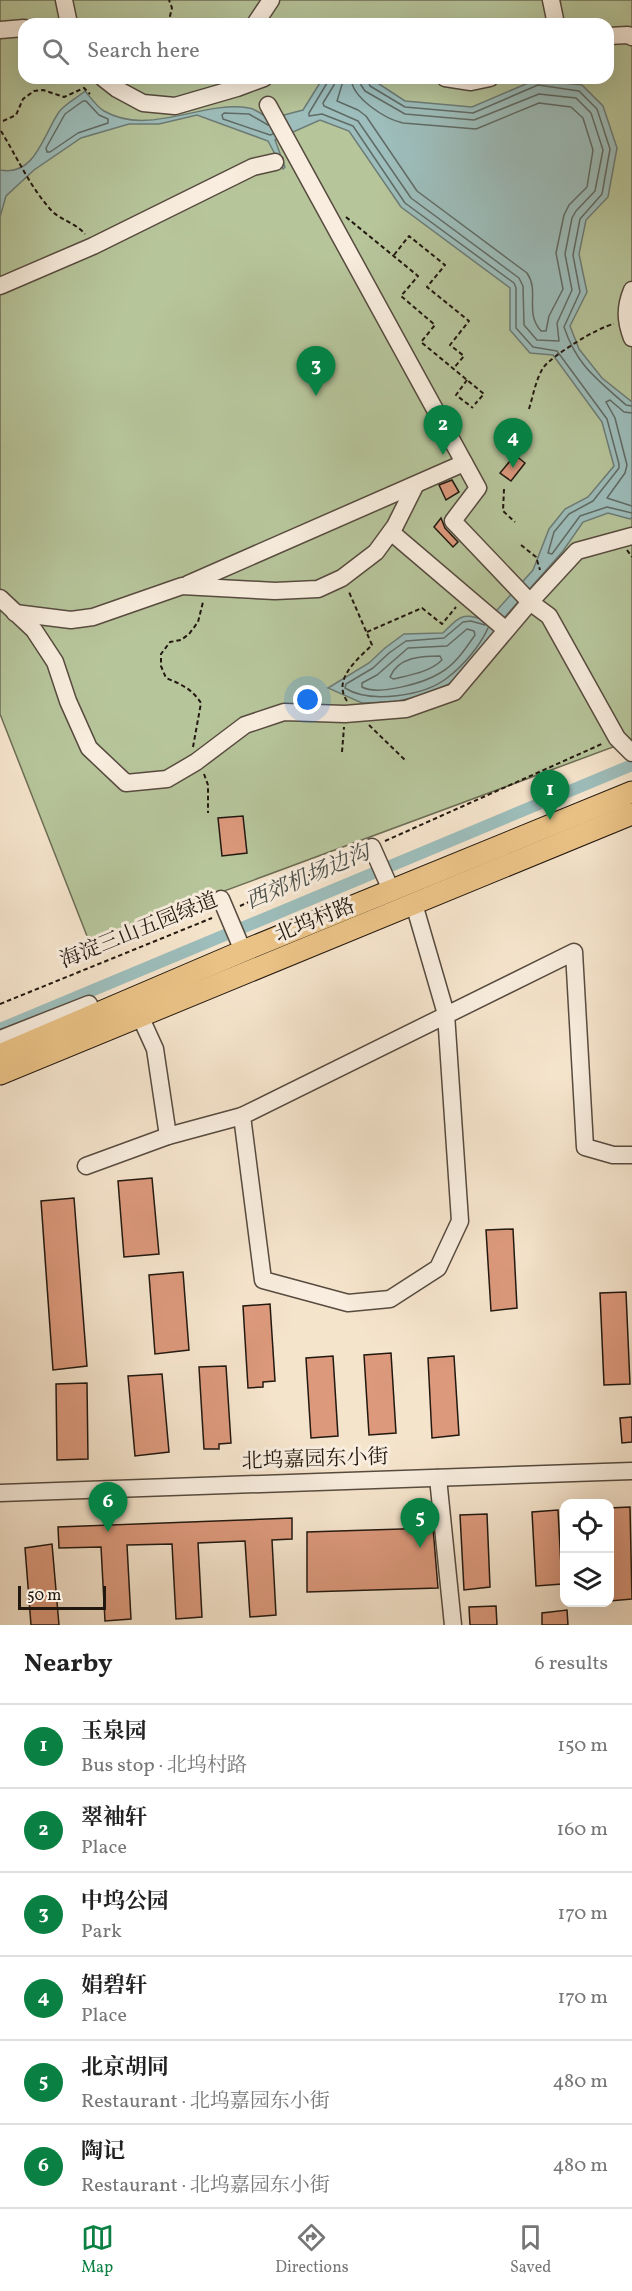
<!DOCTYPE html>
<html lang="en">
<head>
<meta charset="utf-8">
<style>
  :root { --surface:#fff; --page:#f2f2f2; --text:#222; --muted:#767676; --line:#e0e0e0; --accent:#0b8043 }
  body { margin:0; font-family:Vollkorn,"Noto Serif SC",serif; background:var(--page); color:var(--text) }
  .controls { position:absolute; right:18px; bottom:18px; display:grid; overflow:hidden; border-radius:12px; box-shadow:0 6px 24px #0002 }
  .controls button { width:54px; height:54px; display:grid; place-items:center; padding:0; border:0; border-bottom:2px solid var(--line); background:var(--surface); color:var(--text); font:30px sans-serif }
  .scale { position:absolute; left:18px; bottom:15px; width:88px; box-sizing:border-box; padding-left:6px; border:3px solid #221810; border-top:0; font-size:16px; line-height:21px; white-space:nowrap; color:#221810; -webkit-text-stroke:4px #f8edde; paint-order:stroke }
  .you { position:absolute; left:308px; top:700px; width:21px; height:21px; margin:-15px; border:4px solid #fff; border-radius:50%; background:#1a73e8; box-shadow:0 0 0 9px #1a73e833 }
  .badge { display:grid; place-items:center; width:39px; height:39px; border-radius:50%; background:var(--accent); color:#fff; font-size:20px; font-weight:700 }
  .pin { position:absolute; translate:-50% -50px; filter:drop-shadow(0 2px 3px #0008) }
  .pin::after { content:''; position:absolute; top:32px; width:21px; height:18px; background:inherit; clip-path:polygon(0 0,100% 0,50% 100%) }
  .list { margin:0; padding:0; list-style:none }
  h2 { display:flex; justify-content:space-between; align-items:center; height:78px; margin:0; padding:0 24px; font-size:26px }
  h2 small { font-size:20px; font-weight:400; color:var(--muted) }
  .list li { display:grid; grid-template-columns:39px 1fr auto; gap:18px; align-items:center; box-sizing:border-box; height:84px; padding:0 24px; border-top:2px solid var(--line) }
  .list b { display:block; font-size:22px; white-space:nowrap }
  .list p { margin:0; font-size:20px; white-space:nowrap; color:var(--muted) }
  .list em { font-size:20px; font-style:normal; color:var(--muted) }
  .icon { flex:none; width:33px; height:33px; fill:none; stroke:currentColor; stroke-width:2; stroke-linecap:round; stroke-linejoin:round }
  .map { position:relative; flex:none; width:632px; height:1625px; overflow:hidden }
  .search { position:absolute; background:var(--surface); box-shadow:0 6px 24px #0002; left:18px; right:18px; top:18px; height:66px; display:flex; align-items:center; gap:15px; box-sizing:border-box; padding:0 21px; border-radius:18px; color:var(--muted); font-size:22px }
  .sheet { height:582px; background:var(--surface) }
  nav { display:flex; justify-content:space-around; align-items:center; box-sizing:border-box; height:84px; border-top:2px solid var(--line); background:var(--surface); font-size:16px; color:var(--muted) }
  nav a { display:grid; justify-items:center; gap:3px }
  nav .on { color:var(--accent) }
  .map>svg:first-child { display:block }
  .green { fill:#b7c59b; stroke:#6c6e56; stroke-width:1.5; fill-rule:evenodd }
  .water { fill:#9dbebc; stroke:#6c7c77; stroke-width:1.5 }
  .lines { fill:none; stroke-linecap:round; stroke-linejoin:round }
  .shore { stroke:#606b66; stroke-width:1.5 }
  .canal { stroke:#9dbebc; stroke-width:12 }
  .building { fill:#dc997c; stroke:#221810; stroke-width:1.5 }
  .minor-casing { stroke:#574b3f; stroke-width:19 }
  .major-casing { stroke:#221810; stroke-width:23 }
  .path { stroke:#221810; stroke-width:2; stroke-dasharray:4.5 3; stroke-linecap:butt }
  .minor { stroke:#f8edde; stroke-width:16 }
  .major { stroke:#eac286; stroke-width:21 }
  .labels { text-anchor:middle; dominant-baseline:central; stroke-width:6; stroke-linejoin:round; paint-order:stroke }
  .street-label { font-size:21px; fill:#221810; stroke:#f8edde }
  .water-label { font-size:22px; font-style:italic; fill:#4d524c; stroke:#f8edde }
</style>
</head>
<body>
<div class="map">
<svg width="632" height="1625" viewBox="0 0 632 1625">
  <rect width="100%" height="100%" fill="#f5e4cc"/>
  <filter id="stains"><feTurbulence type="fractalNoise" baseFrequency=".00333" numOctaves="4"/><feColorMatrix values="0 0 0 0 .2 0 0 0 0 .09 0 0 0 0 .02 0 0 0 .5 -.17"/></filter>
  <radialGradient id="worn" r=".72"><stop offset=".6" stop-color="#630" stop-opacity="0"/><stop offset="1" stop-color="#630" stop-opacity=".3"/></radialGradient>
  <path class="green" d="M0 0H632V740L89 941 0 714ZM24 24H608V78H24Z"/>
  <path class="water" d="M323 78H370L405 101 472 107 535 80 582 85 603 106 617 148 608 197 586 220 579 254 587 292 570 326 579 349 602 378 632 402V517L630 519 608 513 583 522 563 551 503 619 474 660 449 684 421 696 393 702 362 703 328 688 369 663 385 648 404 634 443 633C457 619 462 611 483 620L498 609 533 570 549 529 565 509 588 497 614 466 602 422 553 355 530 353 510 330V288L401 207 349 131 320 120 275 140 285 167 283 169 268 141 197 115 159 124H129L81 138 34 170 6 196 0 217V170C35 177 43 135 59 112 65 104 77 98 85 91 91 98 97 107 104 111 149 137 202 100 249 108 256 109 263 115 269 119L303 110Z"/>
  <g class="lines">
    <g class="shore">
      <path d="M327 78V83L309 113V116L322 114 353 126 405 203 514 283 516 288V328L533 347 557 351 607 419 619 464V468L593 501 569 514 554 532 548 553 552 554 580 516 607 507 632 513"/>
      <path d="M335 78 334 85 323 103 324 106 358 121 411 198 519 278 523 286 524 325 537 340 559 341 557 323 572 290 565 254 572 218 576 211 595 191 603 150 591 113 576 98 539 94 474 120 405 114 365 91 361 85 360 78"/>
      <path d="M344 78 337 101 358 110 366 116 417 191 527 273C540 292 524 312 541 331H546L549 316 563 289 556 253 564 215 569 205 587 187 593 150 583 118 571 107 539 103 476 129 403 123C385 119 352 98 351 78"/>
      <path d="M367 78 370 86 405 107 473 113 538 85 579 91 597 109 610 149 602 194 580 219 573 255 580 292 564 327C577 366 597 379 626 405L632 406"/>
      <path d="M83 101H86L99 115 108 119V123L78 133 50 152H47L46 148 65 114Z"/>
      <path d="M268 125 249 114 224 113 222 115 223 119 270 135 273 134"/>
      <path d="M632 413 624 412 610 400 606 402 615 418 627 465 625 473 607 498 632 506"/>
      <path d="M485 625 471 621 463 622 444 638 406 641 389 653 373 668 346 684 345 688C370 704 424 696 447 678 463 666 480 646 488 628"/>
      <path d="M467 629 474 631 475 635C466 648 455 665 440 673 424 683 378 696 362 687V683L377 675 408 648 447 646Z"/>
      <path d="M440 656 442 660C430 672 410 675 393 679L390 677C398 657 421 656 440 656Z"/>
    </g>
    <path class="canal" d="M0 1029 632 765"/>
  </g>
  <g class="building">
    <path d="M515 455 525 463 511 481 500 473Z"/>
    <path d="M452 480 459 492 446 500 439 485Z"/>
    <path d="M441 518 445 528 458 542 453 547 434 527Z"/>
    <path d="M243 816 247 853 222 856 218 818Z"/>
    <path d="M152 1178 159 1254 124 1257 118 1181Z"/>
    <path d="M74 1198 87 1366 53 1370 41 1201Z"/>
    <path d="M513 1229 517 1308 491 1311 486 1230Z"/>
    <path d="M183 1272 189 1350 155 1354 149 1275Z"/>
    <path d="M626 1292 630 1384 604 1385 600 1293Z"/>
    <path d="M270 1304 275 1381 263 1382V1387L248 1388 243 1306Z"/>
    <path d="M391 1353 396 1433 369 1435 364 1355Z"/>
    <path d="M333 1356 338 1436 311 1438 306 1358Z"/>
    <path d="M454 1356 459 1435 432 1438 428 1358Z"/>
    <path d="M226 1366 231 1443 219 1444V1449H204L199 1367Z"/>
    <path d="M162 1374 169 1452 135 1456 128 1376Z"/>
    <path d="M87 1383 88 1459 57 1460 56 1384Z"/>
    <path d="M632 1417V1442L622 1443 620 1418Z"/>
    <path d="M630 1507 632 1599 610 1601 609 1508Z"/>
    <path d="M558 1510 562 1584 536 1586 532 1512Z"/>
    <path d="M487 1514 490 1587 464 1590 460 1515Z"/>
    <path d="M292 1518V1539L272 1540 276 1615 250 1617 245 1541 198 1543 202 1617 176 1619 172 1544 127 1545 131 1619 105 1621 101 1547 59 1548 58 1527Z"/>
    <path d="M433 1528 438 1588 307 1592V1532Z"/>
    <path d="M52 1544 59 1625H31L25 1548Z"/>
    <path d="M496 1606 497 1625H470L469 1607Z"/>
    <path d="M567 1610 568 1625H542V1613Z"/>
  </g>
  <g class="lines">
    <g class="minor-casing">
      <g id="minor">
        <path d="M64 0 69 24"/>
        <path d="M551 0 556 24"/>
        <path d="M255 24 271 0"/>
        <path d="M0 30 24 28"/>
        <path d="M608 36 628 35 632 37"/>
        <path d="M103 78 117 89 143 103 175 106 237 88 264 78"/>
        <path d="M445 78 471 82 490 78"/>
        <path d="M268 105 478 488 453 521 530 602 549 616 617 738 632 753"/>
        <path d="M0 286 93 246 253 167 275 162"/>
        <path d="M632 290C625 307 625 320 632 338"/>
        <path d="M391 532 506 630"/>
        <path d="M188 584 464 463"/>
        <path d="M0 598 34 630 55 662 68 701 89 748 126 783 167 779 196 762 245 725 284 712 345 714 406 709 454 692 530 602 577 551 632 536"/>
        <path d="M15 613 71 620 93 617 182 586 275 591 318 589 342 578 376 552 395 526 415 486"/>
        <path d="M372 847 391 890"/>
        <path d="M221 899 243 951"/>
        <path d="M414 904 446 1014 460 1221 438 1268 390 1299 348 1303 263 1280 242 1116 574 952 585 1147 613 1155H632"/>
        <path d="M140 1016 155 1049 168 1136"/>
        <path d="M0 1039 89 1004"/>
        <path d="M86 1166 168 1136 242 1116"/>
        <path d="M438 1478 453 1625"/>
        <path d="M0 1493 632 1471"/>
      </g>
    </g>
    <g class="major-casing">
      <g id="major">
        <path d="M0 1055 243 951 632 792"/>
        <path d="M0 1074 632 814"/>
      </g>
    </g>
    <g class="path">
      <path d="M168 24 172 8 169 0"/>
      <path d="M3 121 16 115 23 99 34 91 43 90 64 97 84 88 90 94"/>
      <path d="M1 131C17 157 30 187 51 210 60 220 76 223 85 234"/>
      <path d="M346 217 418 276 401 296 435 325 421 342 484 394 475 404"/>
      <path d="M394 255 409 236 445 265 427 287 469 321 450 345 464 356 453 369"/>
      <path d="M467 380 456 395 473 408"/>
      <path d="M529 409C533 396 536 379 543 368 551 356 600 326 614 324"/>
      <path d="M504 489 503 511 515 522"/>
      <path d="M521 545 536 557 540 570"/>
      <path d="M627 550 632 557"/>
      <path d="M367 632 422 608 442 624 456 607"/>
      <path d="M347 701C332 679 358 659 372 645L349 592"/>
      <path d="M369 725 406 761"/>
      <path d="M193 747 201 703C192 689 181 684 166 678L161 666V654L170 642 181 640 189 634 198 622 203 602"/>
      <path d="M342 752 344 727"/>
      <path d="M204 774 208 785V813"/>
      <path d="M385 841 604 743"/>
      <path d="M240 906 361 852"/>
      <path d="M0 1004 212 918"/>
    </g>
    <use href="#minor" class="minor"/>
    <use href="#major" class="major"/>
  </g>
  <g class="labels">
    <g class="street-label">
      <text transform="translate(315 921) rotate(-22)">北坞村路</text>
      <text transform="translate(139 931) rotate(-22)">海淀三山五园绿道</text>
      <text transform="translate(315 1460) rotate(-2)">北坞嘉园东小街</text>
    </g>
    <g class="water-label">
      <text transform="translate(308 878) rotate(-23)">西郊机场边沟</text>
    </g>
  </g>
  <rect width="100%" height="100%" filter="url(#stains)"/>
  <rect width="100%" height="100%" fill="url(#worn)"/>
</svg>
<div class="controls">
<button><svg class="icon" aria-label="locate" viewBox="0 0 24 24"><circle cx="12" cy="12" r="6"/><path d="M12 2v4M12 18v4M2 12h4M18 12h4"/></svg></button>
<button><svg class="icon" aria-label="layers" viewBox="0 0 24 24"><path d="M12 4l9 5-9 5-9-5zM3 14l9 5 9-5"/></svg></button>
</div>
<div class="scale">50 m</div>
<div class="you"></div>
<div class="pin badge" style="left:550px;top:820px">1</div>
<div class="pin badge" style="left:443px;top:455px">2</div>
<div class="pin badge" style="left:316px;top:396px">3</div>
<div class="pin badge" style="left:513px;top:468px">4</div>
<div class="pin badge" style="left:420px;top:1548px">5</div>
<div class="pin badge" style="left:108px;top:1532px">6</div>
<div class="search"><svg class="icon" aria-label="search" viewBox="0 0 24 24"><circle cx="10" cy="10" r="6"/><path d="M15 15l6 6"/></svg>Search here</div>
</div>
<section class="sheet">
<h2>Nearby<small>6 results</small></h2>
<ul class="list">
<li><span class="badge">1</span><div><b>玉泉园</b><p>Bus stop · 北坞村路</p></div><em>150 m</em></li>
<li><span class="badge">2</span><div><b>翠袖轩</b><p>Place</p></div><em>160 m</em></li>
<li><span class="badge">3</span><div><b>中坞公园</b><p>Park</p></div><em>170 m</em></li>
<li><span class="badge">4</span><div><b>娟碧轩</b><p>Place</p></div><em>170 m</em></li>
<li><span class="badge">5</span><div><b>北京胡同</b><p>Restaurant · 北坞嘉园东小街</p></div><em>480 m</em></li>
<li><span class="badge">6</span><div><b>陶记</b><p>Restaurant · 北坞嘉园东小街</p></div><em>480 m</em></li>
</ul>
</section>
<nav>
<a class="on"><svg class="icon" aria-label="map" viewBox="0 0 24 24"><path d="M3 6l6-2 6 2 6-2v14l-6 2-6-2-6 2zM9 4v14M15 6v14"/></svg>Map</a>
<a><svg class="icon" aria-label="directions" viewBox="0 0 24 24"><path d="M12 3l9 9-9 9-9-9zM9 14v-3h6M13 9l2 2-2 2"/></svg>Directions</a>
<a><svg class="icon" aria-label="saved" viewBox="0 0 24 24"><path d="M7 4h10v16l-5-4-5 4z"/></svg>Saved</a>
</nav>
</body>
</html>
